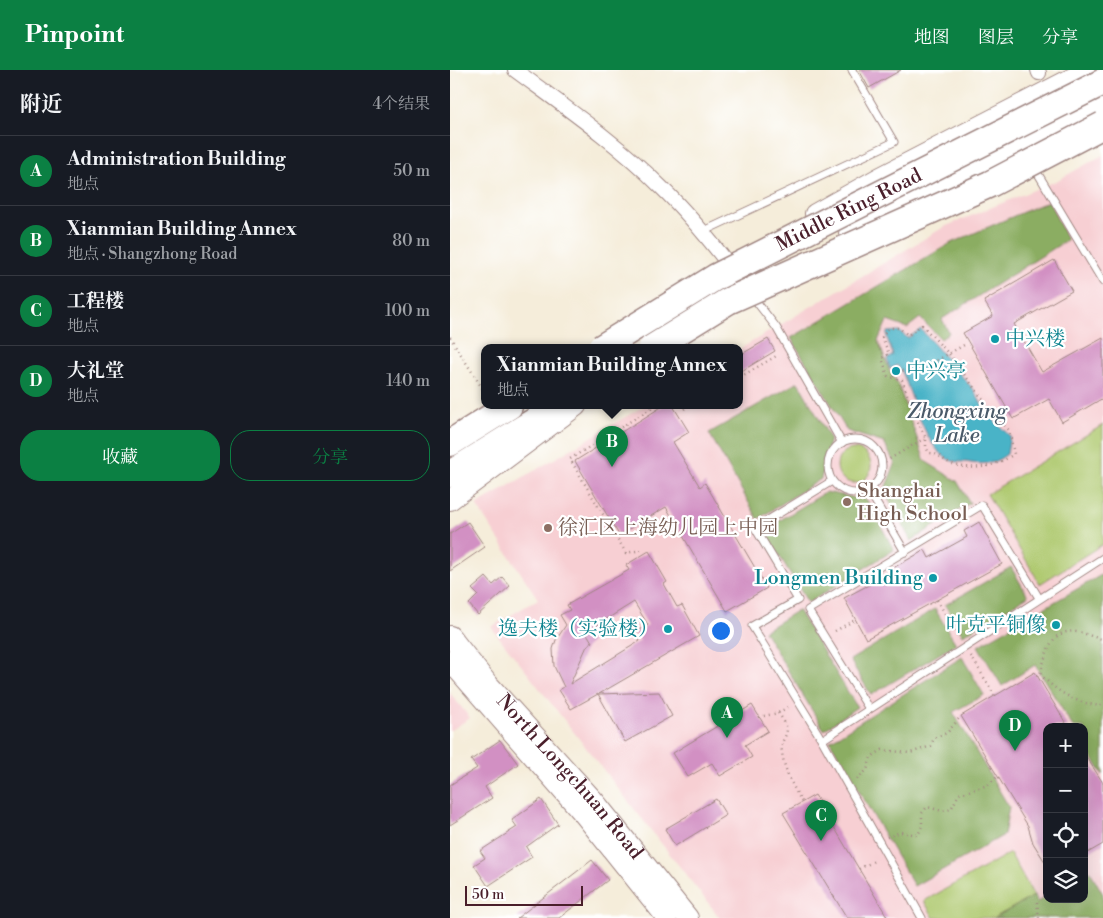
<!DOCTYPE html>
<html lang="zh">
<head>
<meta charset="utf-8">
<style>
  :root { --surface:#171b24; --page:#20242c; --text:#f1f3f6; --muted:#9ea1a6; --line:#363941; --accent:#0b8043 }
  body { margin:0; font-family:"Libre Bodoni","Noto Serif SC",serif; background:var(--page); color:var(--text) }
  .controls { position:absolute; right:15px; bottom:15px; display:grid; overflow:hidden; border-radius:10px; box-shadow:0 5px 20px #0002 }
  .controls button { width:45px; height:45px; display:grid; place-items:center; padding:0; border:0; border-bottom:1px solid var(--line); background:var(--surface); color:var(--text); font:25px sans-serif }
  .scale { position:absolute; left:15px; bottom:12px; width:118px; box-sizing:border-box; padding-left:5px; border:2px solid #4a1f2b; border-top:0; font-size:14px; line-height:18px; white-space:nowrap; color:#4a1f2b; -webkit-text-stroke:4px #fff; paint-order:stroke }
  .you { position:absolute; left:270px; top:560px; width:18px; height:18px; margin:-12px; border:4px solid #fff; border-radius:50%; background:#1a73e8; box-shadow:0 0 0 8px #1a73e833 }
  .badge { display:grid; place-items:center; width:32px; height:32px; border-radius:50%; background:var(--accent); color:#fff; font-size:16px; font-weight:700 }
  .pin { position:absolute; translate:-50% -41px; filter:drop-shadow(0 1px 2px #0008) }
  .pin::after { content:''; position:absolute; top:26px; width:18px; height:15px; background:inherit; clip-path:polygon(0 0,100% 0,50% 100%) }
  .popup { position:absolute; left:31px; top:274px; width:262px; height:65px; box-sizing:border-box; display:grid; place-content:center; border-radius:10px; background:var(--surface); filter:drop-shadow(0 1px 4px #0005); font-size:16px; white-space:nowrap; color:var(--muted) }
  .popup b { font-size:19px; color:var(--text) }
  .popup::after { content:''; position:absolute; left:50%; top:100%; margin-left:-10px; border:10px solid transparent; border-top-color:var(--surface) }
  .list { margin:0; padding:0; list-style:none }
  h2 { display:flex; justify-content:space-between; align-items:center; height:65px; margin:0; padding:0 20px; font-size:21px }
  h2 small { font-size:16px; font-weight:400; color:var(--muted) }
  .list li { display:grid; grid-template-columns:32px 1fr auto; gap:15px; align-items:center; box-sizing:border-box; height:70px; padding:0 20px; border-top:1px solid var(--line) }
  .list b { display:block; font-size:19px; white-space:nowrap }
  .list p { margin:0; font-size:16px; white-space:nowrap; color:var(--muted) }
  .list em { font-size:16px; font-style:normal; color:var(--muted) }
  .actions { display:flex; gap:10px; padding:15px 20px }
  .actions a { flex:1; padding:11px 0; border:1px solid var(--accent); border-radius:20px; text-align:center; font-size:18px; color:var(--accent) }
  .actions .main { background:var(--accent); color:#fff }
  .icon { flex:none; width:28px; height:28px; fill:none; stroke:currentColor; stroke-width:2; stroke-linecap:round; stroke-linejoin:round }
  .map { position:relative; flex:none; width:653px; height:848px; overflow:hidden }
  header { display:flex; align-items:center; gap:30px; box-sizing:border-box; height:70px; padding:0 25px; background:var(--accent); color:#fff }
  header strong { font-size:24px }
  nav { display:flex; gap:28px; margin-inline-start:auto; font-size:18px }
  main { display:flex }
  aside { flex:1; background:var(--surface) }
  .map>svg:first-child { display:block }
  .built { fill:#f7cfd3; fill-rule:evenodd }
  .green { fill:#afc96f; stroke:#7c744d }
  .forest { fill:#8bad62; stroke:#6a6646 }
  .water { fill:#49b3c7; stroke:#4a6979 }
  .building { fill:#d290c3; fill-rule:evenodd }
  .lines { fill:none; stroke-linecap:round; stroke-linejoin:round }
  .lane-casing { stroke:#a08682; stroke-width:9 }
  .street-casing { stroke:#a08682; stroke-width:16 }
  .secondary-casing { stroke:#a08682; stroke-width:22 }
  .highway-casing { stroke:#a08682; stroke-width:29 }
  .path { stroke:#a08682; stroke-width:2.5; stroke-dasharray:1 4; stroke-linecap:butt }
  .lane { stroke:#fff; stroke-width:7 }
  .street { stroke:#fff; stroke-width:14 }
  .secondary { stroke:#fff; stroke-width:20 }
  .highway { stroke:#fff; stroke-width:26 }
  .highway-bridge-casing { stroke:#a08682; stroke-width:29; stroke-linecap:butt }
  .highway-bridge { stroke:#fff; stroke-width:26 }
  .culture-dot { fill:#0f9aa8; stroke:#fff; stroke-width:2 }
  .education-dot { fill:#8d6e63; stroke:#fff; stroke-width:2 }
  .labels { text-anchor:middle; dominant-baseline:central; stroke-width:4.5; stroke-linejoin:round; paint-order:stroke }
  .street-label { font-size:20px; fill:#4a1f2b; stroke:#fff }
  .culture-label { font-size:20px; fill:#0d838f; stroke:#fff; text-anchor:end }
  .education-label { font-size:20px; fill:#785e54; stroke:#fff; text-anchor:start }
  .water-label { font-size:21px; font-style:italic; fill:#4a5a69; stroke:#fff }
</style>
</head>
<body>
<header>
<strong>Pinpoint</strong>
<nav><a>地图</a><a>图层</a><a>分享</a></nav>
</header>
<main>
<aside>
<h2>附近<small>4个结果</small></h2>
<ul class="list">
<li><span class="badge">A</span><div><b>Administration Building</b><p>地点</p></div><em>50 m</em></li>
<li><span class="badge">B</span><div><b>Xianmian Building Annex</b><p>地点 · Shangzhong Road</p></div><em>80 m</em></li>
<li><span class="badge">C</span><div><b>工程楼</b><p>地点</p></div><em>100 m</em></li>
<li><span class="badge">D</span><div><b>大礼堂</b><p>地点</p></div><em>140 m</em></li>
</ul>
<div class="actions"><a class="main">收藏</a><a>分享</a></div>
</aside>
<div class="map">
<svg width="653" height="848" viewBox="0 0 653 848">
  <rect width="100%" height="100%" fill="#fff"/>
  <filter id="ink" filterUnits="userSpaceOnUse"><feTurbulence type="fractalNoise" baseFrequency=".02" numOctaves="2"/><feDisplacementMap in="SourceGraphic" scale="10" xChannelSelector="R" yChannelSelector="G"/><feConvolveMatrix kernelMatrix="1 2 1 2 8 2 1 2 1" color-interpolation-filters="sRGB"/></filter>
  <filter id="wash" filterUnits="userSpaceOnUse"><feTurbulence type="fractalNoise" baseFrequency=".0096" numOctaves="4" result="noise"/><feDisplacementMap in="SourceGraphic" scale="20" xChannelSelector="R" yChannelSelector="G"/><feGaussianBlur stdDeviation="1.12" result="paint"/><feColorMatrix in="noise" values="0 0 0 0 0 0 0 0 0 0 0 0 0 0 0 0 0 1.4 0 .05"/><feComposite in="paint" operator="in"/></filter>
  <g filter="url(#wash)">
    <rect width="100%" height="100%" fill="#f5edda"/>
    <g class="built">
      <path d="M653 85V848H270L41 557 88 529 26 435 194 336H290V279L494 157 608 110ZM597 657H634V829H597Z"/>
      <path d="M0 623 20 648 0 661Z"/>
    </g>
    <g class="green">
      <path d="M653 355V474L590 514 537 424Z"/>
      <circle cx="404" cy="396" r="17"/>
      <path d="M560 783 584 826 544 848H484L474 831Z"/>
    </g>
    <g class="forest">
      <path d="M599 131 617 170 492 249 499 263 491 269 470 248 457 258 437 251 428 271 440 302 448 314 475 391 507 411 520 433 461 471 434 421 445 394 434 373 397 361 341 268 501 173Z"/>
      <path d="M348 312 380 368 371 409 308 449 259 363Z"/>
      <path d="M376 422 417 430 444 480 358 533 314 460Z"/>
      <path d="M561 497 578 526 513 565 495 535Z"/>
      <path d="M653 504V705L634 675V657H623L585 595 552 616 528 576Z"/>
      <path d="M485 539 506 574 421 625 400 590Z"/>
      <path d="M348 540 407 637 374 660 314 561Z"/>
      <path d="M512 587 534 625 503 642 559 737 554 765 464 816 380 671Z"/>
      <path d="M640 801 653 824V848H544L584 826 587 832 597 826V829H634V804Z"/>
    </g>
    <path class="water" d="M471 259 524 320 536 342 560 366 557 384C546 393 535 395 521 393 515 391 509 393 502 391 475 381 463 326 452 302L447 295 440 299 437 289 443 285 437 268V262L449 261 458 268Z"/>
    <g id="blocks">
      <g class="building">
        <path d="M409 0H451L419 18Z"/>
        <path d="M604 190 622 221 564 254 592 302 653 268V328L612 352 599 329 563 349 513 263 543 246 534 231Z"/>
        <path d="M318 269 325 281 290 302V285Z"/>
        <path d="M213 336H223L239 362 223 372 250 417 255 413 317 518 277 541 216 437 169 465 125 391Z"/>
        <path d="M18 452 35 477 0 501V464Z"/>
        <path d="M529 452 552 494 416 569 394 528 445 501 443 498 475 480 479 488 517 467 514 461Z"/>
        <path d="M199 481 217 512 214 514 227 537 232 535 249 566 149 624 209 622 222 646 175 672 148 624 121 639 109 620 114 617 104 596 103 579 106 570 116 555 110 545 120 540 117 535 179 500 176 495ZM184 532 198 555 185 563 190 571 120 614 137 576 142 572 136 562Z"/>
        <path d="M36 507 43 515 52 507 60 516 28 545 19 534 28 525 22 519Z"/>
        <path d="M585 602 618 657H597V795L583 773 578 756 511 646Z"/>
        <path d="M302 635 318 661 295 675 302 687 270 706 262 693 238 707 223 683Z"/>
        <path d="M50 670 68 694 35 717 42 728 0 755V715L27 698 21 690Z"/>
        <path d="M634 683 653 713V774L634 785Z"/>
        <path d="M365 725 409 799 438 848H397L333 743Z"/>
        <path d="M91 729 108 754 76 777 82 787 38 816 24 795 35 788 30 781 67 757 62 750Z"/>
        <path d="M266 729 276 745 225 776 215 759Z"/>
        <path d="M142 790 158 810 109 848H67Z"/>
      </g>
    </g>
  </g>
  <g filter="url(#ink)">
    <use href="#blocks" fill-opacity="0" stroke="#a08682" stroke-width="1"/>
    <g class="lines">
      <g class="lane-casing">
        <g id="lane">
          <path d="M584 97 653 212"/>
          <path d="M252 162 444 72 402 0"/>
          <path d="M302 226 326 257 392 373"/>
          <circle cx="405" cy="396" r="27"/>
          <path d="M382 411 305 458 348 530 302 556 372 670 472 848"/>
          <path d="M418 419 455 482"/>
          <path d="M419 639 358 540 532 435 589 528"/>
          <path d="M372 670 653 488"/>
        </g>
      </g>
      <g class="street-casing">
        <g id="street">
          <path d="M65 0C115 37 167 73 211 117 242 147 269 181 295 216"/>
          <path d="M588 0 589 3"/>
        </g>
      </g>
      <g class="secondary-casing">
        <g id="secondary">
          <path d="M365 144 429 108 638 0"/>
          <path d="M399 164 653 37"/>
          <path d="M0 430 126 336"/>
          <path id="s1" d="M0 566 38 614 145 732 238 848"/>
          <path d="M0 591 132 742 217 848"/>
        </g>
      </g>
      <g class="highway-casing">
        <g id="highway">
          <path d="M0 373 59 336"/>
          <path d="M0 404 109 336"/>
        </g>
      </g>
      <g class="path">
        <path d="M472 255 499 284 549 351 559 360 564 384C545 397 522 402 500 393 492 390 489 383 479 383L476 377V368L465 346 452 310 438 306 432 288 439 284 432 267 439 258H449L458 265Z"/>
        <path d="M0 267 34 321"/>
        <path d="M444 306 463 295 470 300 514 275"/>
        <path d="M290 307 328 285"/>
        <path d="M234 339 238 336"/>
        <path d="M431 394 475 368"/>
        <path d="M191 480 176 483 120 389 205 336"/>
        <path d="M487 530 510 569"/>
        <path d="M385 561 405 550"/>
        <path d="M521 586 545 626"/>
        <path d="M590 604C608 623 627 634 653 636"/>
        <path d="M587 606 590 604C597 584 599 558 627 562 636 563 644 568 653 569"/>
        <path d="M328 643C347 667 329 663 332 682 334 700 343 717 352 732"/>
        <path d="M309 647 328 643 338 637"/>
        <path d="M407 709 417 700 421 687 432 680 460 683 481 676 484 668 497 663 511 646"/>
        <path d="M437 767 451 762 468 765 472 756V743L477 737 493 741 501 739 509 724 538 715 548 706"/>
        <path d="M409 799 426 790"/>
        <path d="M587 832 589 848"/>
      </g>
      <use href="#lane" class="lane"/>
      <use href="#street" class="street"/>
      <use href="#secondary" class="secondary"/>
      <use href="#highway" class="highway"/>
      <g class="highway-bridge-casing">
        <g id="highway-bridge">
          <path id="s2" d="M151 278 266 207 653 12"/>
          <path d="M202 278 278 231 540 114 653 55"/>
        </g>
      </g>
      <use href="#highway-bridge" class="highway-bridge"/>
    </g>
  </g>
  <g class="culture-dot">
    <circle cx="545" cy="269" r="5"/>
    <circle cx="446" cy="301" r="5"/>
    <circle cx="483" cy="508" r="5"/>
    <circle cx="606" cy="555" r="5"/>
    <circle cx="218" cy="559" r="5"/>
  </g>
  <g class="education-dot">
    <circle cx="397" cy="432" r="5"/>
    <circle cx="98" cy="458" r="5"/>
  </g>
  <g class="labels">
    <g class="street-label">
      <text stroke="none"><textPath href="#s2" startOffset="284">Middle Ring Road</textPath></text>
      <text stroke="none"><textPath href="#s1" startOffset="185">North Longchuan Road</textPath></text>
    </g>
    <g class="culture-label">
      <text x="555" y="269" text-anchor="start">中兴楼</text>
      <text x="456" y="301" text-anchor="start">中兴亭</text>
      <text x="473" y="508">Longmen Building</text>
      <text x="596" y="555">叶克平铜像</text>
      <text x="208" y="559">逸夫楼（实验楼）</text>
    </g>
    <g class="education-label">
      <text x="407" y="421">Shanghai<tspan x="407" dy="23">High School</tspan></text>
      <text x="108" y="458">徐汇区上海幼儿园上中园</text>
    </g>
    <g class="water-label">
      <text x="507" y="342">Zhongxing<tspan x="507" dy="24">Lake</tspan></text>
    </g>
  </g>
</svg>
<div class="controls">
<button>+</button>
<button>−</button>
<button><svg class="icon" aria-label="locate" viewBox="0 0 24 24"><circle cx="12" cy="12" r="6"/><path d="M12 2v4M12 18v4M2 12h4M18 12h4"/></svg></button>
<button><svg class="icon" aria-label="layers" viewBox="0 0 24 24"><path d="M12 4l9 5-9 5-9-5zM3 14l9 5 9-5"/></svg></button>
</div>
<div class="scale">50 m</div>
<div class="you"></div>
<div class="pin badge" style="left:277px;top:668px">A</div>
<div class="pin badge" style="left:162px;top:397px">B</div>
<div class="popup"><b>Xianmian Building Annex</b>地点</div>
<div class="pin badge" style="left:371px;top:771px">C</div>
<div class="pin badge" style="left:565px;top:681px">D</div>
</div>
</main>
</body>
</html>
